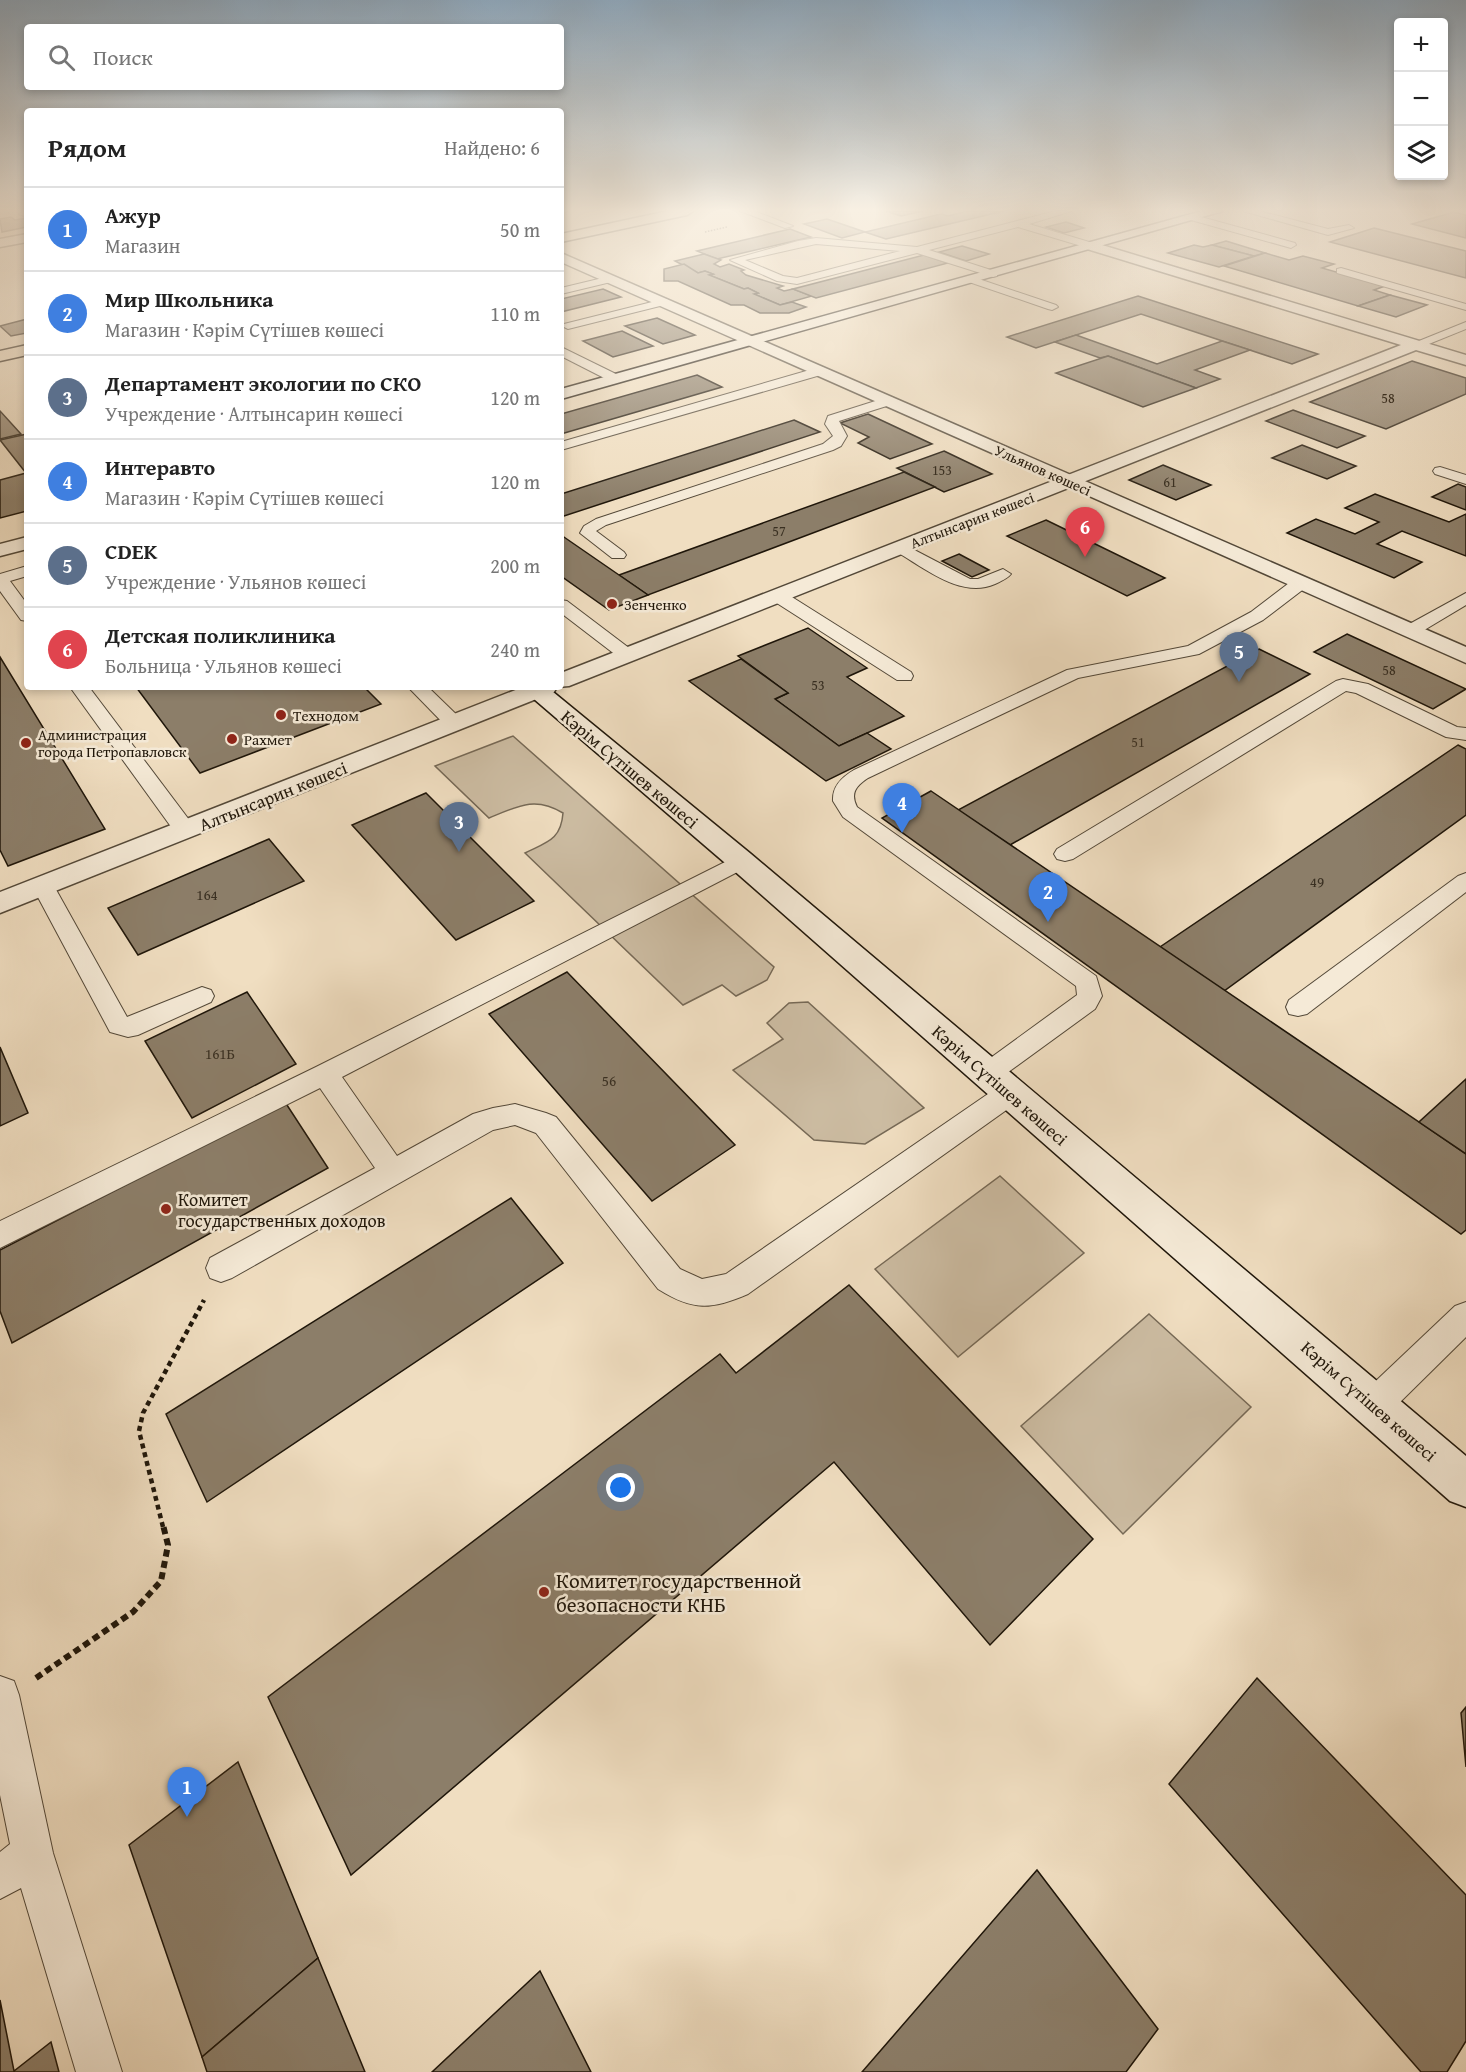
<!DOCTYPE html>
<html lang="ru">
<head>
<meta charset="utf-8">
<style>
  :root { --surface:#fff; --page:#f2f2f2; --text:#222; --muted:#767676; --line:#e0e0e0; --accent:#8f2418 }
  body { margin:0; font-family:"Gentium Book Plus",serif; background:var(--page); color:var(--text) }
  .controls { position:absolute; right:18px; top:18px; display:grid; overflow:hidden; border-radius:6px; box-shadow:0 3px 9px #0003 }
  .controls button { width:54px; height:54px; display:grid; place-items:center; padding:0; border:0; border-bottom:2px solid var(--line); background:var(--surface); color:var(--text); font:30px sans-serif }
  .you { position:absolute; left:621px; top:1488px; width:21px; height:21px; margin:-15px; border:4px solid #fff; border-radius:50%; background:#1a73e8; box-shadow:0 0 0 9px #1a73e833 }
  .badge { display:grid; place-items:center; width:39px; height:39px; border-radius:50%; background:var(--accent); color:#fff; font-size:20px; font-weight:700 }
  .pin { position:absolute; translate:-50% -50px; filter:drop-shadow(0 2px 3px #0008) }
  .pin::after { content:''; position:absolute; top:32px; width:21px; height:18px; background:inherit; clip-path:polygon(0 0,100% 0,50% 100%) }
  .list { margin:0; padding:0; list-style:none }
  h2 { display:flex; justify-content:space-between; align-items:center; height:78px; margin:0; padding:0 24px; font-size:26px }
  h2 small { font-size:20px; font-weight:400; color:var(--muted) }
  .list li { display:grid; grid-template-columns:39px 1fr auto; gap:18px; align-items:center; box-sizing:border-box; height:84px; padding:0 24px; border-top:2px solid var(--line) }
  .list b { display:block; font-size:22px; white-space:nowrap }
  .list p { margin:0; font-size:20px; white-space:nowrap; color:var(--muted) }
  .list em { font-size:20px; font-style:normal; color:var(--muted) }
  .icon { flex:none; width:33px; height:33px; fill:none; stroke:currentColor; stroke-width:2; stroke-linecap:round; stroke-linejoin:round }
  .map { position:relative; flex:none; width:1466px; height:2072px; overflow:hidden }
  .search { position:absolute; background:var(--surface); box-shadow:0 3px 9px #0003; left:24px; top:24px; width:540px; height:66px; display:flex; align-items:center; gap:15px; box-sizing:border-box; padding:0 21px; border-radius:6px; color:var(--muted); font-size:22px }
  .panel { position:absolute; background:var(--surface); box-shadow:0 3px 9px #0003; left:24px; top:108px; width:540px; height:582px; border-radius:6px }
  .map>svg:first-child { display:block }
  .green { fill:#ccbca2; stroke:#766956; stroke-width:1.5 }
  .building { fill:#8c7e69; stroke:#1f160a; stroke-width:1.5 }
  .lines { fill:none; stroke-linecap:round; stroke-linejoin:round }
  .service-casing { stroke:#534838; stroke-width:2 }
  .minor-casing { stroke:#534838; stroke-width:3 }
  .tertiary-casing { stroke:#534838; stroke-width:3 }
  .secondary-casing { stroke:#1f160a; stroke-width:3 }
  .primary-casing { stroke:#1f160a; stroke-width:3 }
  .path-far2 { stroke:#1f160a; stroke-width:1.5; stroke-dasharray:1.5 1.5; stroke-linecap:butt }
  .path-far1 { stroke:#1f160a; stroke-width:4.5; stroke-dasharray:5 4; stroke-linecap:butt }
  .path { stroke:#1f160a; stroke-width:6; stroke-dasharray:7 4.5; stroke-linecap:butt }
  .service { fill:#f5ead7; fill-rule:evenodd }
  .minor { fill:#f5ead7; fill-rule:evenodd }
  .tertiary { fill:#f5ead7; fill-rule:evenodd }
  .secondary { fill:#f5ead7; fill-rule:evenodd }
  .primary { fill:#f0dec1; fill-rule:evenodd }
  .poi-dot { fill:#8f2418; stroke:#f5ead7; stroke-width:2 }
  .labels { text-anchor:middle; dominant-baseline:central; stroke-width:5; stroke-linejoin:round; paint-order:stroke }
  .far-number-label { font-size:14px; fill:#3a3022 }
  .far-street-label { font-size:15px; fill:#1f160a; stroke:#f5ead7 }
  .far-poi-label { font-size:15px; fill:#1f160a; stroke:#f5ead7; text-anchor:start }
  .number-label { font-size:15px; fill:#3a3022 }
  .street-label { font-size:18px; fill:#1f160a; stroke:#f5ead7 }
  .poi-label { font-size:18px; fill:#1f160a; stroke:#f5ead7; text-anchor:start }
  .near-poi-label { font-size:21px; fill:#1f160a; stroke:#f5ead7; text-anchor:start }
</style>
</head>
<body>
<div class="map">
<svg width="1466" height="2072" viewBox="0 0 1466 2072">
  <rect width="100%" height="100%" fill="#f0dec1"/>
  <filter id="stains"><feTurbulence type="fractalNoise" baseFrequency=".00333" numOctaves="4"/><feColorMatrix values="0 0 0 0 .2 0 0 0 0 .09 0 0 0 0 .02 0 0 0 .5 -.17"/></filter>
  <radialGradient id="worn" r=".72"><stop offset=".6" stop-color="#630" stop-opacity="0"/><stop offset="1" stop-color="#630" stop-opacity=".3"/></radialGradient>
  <g class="green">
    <path d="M513 736 774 967 767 980 736 996 722 985 683 1005 525 853C547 842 561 840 563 813 535 796 518 806 489 818L435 766Z"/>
    <path d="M808 1002 924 1108 865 1144 814 1140 733 1070 783 1039 767 1023 789 1003Z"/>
    <path d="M1000 1176 1084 1253 958 1357 875 1269Z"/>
    <path d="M1149 1314 1251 1407 1123 1534 1021 1426Z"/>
  </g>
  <g class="building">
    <path d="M886 211H923L901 216Z"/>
    <path d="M967 211H1004L886 239 865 232 941 214 948 216Z"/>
    <path d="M1454 212 1466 215V238L1412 224Z"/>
    <path d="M11 217 15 220 27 218V227L2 232 0 219Z"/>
    <path d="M827 219 865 232 842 238 804 224Z"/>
    <path d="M1066 222 1084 228 1064 233 1046 227Z"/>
    <path d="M1374 228 1466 251V278L1330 242Z"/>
    <path d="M790 229 811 237 717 259 697 251Z"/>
    <path d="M1226 241 1265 253 1254 256 1212 245Z"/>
    <path d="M1194 245 1203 247 1212 245 1254 256 1219 267 1168 253Z"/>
    <path d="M962 246 989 254 966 261 939 252Z"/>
    <path d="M1265 253 1289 260 1303 256 1334 264 1322 268 1385 286 1374 290 1390 295 1358 306 1224 266Z"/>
    <path d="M704 254 721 260 714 264 720 267 729 264 744 270 741 271 746 275 783 286 777 288 784 291 793 289 812 296 780 305 754 294 758 293 748 288 744 289 709 275 713 274 705 271 698 273 675 261Z"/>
    <path d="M924 255 948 263 816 298 793 289Z"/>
    <path d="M684 264 698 273 705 271 713 274 709 275 744 289 748 288 758 293 754 294 780 305 792 302 806 307 789 313H760L744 305H731L678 281H664V269Z"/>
    <path d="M603 289 621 297 561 312V299Z"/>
    <path d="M1390 295 1427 305 1396 317 1358 306Z"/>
    <path d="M1138 296 1318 354 1292 364 1141 314 1036 348 1007 337Z"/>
    <path d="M657 318 695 335 663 344 625 326Z"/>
    <path d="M27 319V333L11 336 0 326Z"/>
    <path d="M622 331 653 346 613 357 583 341Z"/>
    <path d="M1076 335 1157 364 1222 341 1250 350 1195 370 1220 379 1196 388 1108 356 1100 358 1055 342Z"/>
    <path d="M1108 356 1196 388 1143 407 1056 373Z"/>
    <path d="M1412 361 1466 378V394L1386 429 1310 402Z"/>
    <path d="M697 375 722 387 561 434V414Z"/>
    <path d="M1293 410 1365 436 1337 448 1266 421Z"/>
    <path d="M0 411 21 434 0 439Z"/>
    <path d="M868 414 932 444 890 459 858 443 869 437 840 423Z"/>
    <path d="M794 420 820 432 561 517V494Z"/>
    <path d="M27 434V511L0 518V480L26 473 0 440Z"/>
    <path d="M1302 445 1356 466 1327 479 1272 458Z"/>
    <path d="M944 451 992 474 944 492 897 468Z"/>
    <path d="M1163 465 1211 485 1176 500 1129 480Z"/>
    <path d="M904 472 935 487 648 595 619 575Z"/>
    <path d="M1458 484 1466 487V510L1432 497Z"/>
    <path d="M1375 494 1449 522 1466 514V556L1402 531 1377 544 1422 562 1394 578 1287 533 1316 519 1355 534 1379 522 1345 508Z"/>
    <path d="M1046 520 1165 578 1127 596 1007 536Z"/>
    <path d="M561 535 648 595 609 610 561 576Z"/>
    <path d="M959 554 989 570 972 577 942 561Z"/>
    <path d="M808 628 867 668 847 677 904 716 839 746 775 699 788 693 738 656Z"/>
    <path d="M1347 634 1466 689 1433 709 1314 652Z"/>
    <path d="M1259 649 1310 674 1010 845 958 810Z"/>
    <path d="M0 657 105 829 8 866 0 850Z"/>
    <path d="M741 659 788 693 775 699 839 746 867 733 891 749 826 781 689 681Z"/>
    <path d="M136 687H364L381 704 200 773Z"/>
    <path d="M1458 745 1466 749V815L1224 991 1160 947Z"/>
    <path d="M931 791 1466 1154V1230L1461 1234 882 818Z"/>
    <path d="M426 793 534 901 456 940 352 825Z"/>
    <path d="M269 839 304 881 138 955 108 908Z"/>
    <path d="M567 972 735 1145 652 1201 489 1014Z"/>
    <path d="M247 992 296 1064 192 1118 145 1041Z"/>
    <path d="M0 1047 28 1113 0 1126Z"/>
    <path d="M1466 1079V1154L1419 1122Z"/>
    <path d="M285 1102 328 1168 12 1343 0 1311V1250Z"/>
    <path d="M511 1198 563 1263 207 1502 166 1414Z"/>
    <path d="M849 1285 1093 1539 990 1645 834 1462 351 1875 268 1697 720 1354 736 1373Z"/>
    <path d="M1257 1678 1466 1895V2041L1447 2072H1421L1169 1784Z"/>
    <path d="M1466 1707V1767L1461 1713Z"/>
    <path d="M238 1762 318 1958 202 2057 129 1845Z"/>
    <path d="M1037 1870 1158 2029 1126 2072H862Z"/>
    <path d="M318 1958 365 2072H207L202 2057Z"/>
    <path d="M540 1971 591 2072H432Z"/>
    <path d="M0 2000 14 2071 51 2042 59 2072H0Z"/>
  </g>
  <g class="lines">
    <g class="service-casing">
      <g id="service">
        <path d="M27 211V217L19 214 21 212Z"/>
        <path d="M561 211H567L561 215Z"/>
        <path d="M740 211H754L793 226 785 228Z"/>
        <path d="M1056 211H1072L1029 224 1096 244V248H1088L1018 227 929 250 997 272V276L993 277 917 253 797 284 777 281 730 260 798 241 816 238 917 247ZM816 244 900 251 797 278 783 276 745 260Z"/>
        <path d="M1243 211H1259L1328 229 1349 225 1354 228 1328 235Z"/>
        <path d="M1194 215 1295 243 1296 245 1291 248 1191 220 1189 218Z"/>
        <path d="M1341 268 1466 304V310L1337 273V269Z"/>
        <path d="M611 276 616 279 615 281 561 294V288Z"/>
        <path d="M973 277 1056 305 1058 307 1052 310 1048 309 969 282 968 280Z"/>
        <path d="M664 299 668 300V304L568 329 562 326 564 324Z"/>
        <path d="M1466 322V329L1419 348H1411L1409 345Z"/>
        <path d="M561 347 620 376 622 379 616 383 612 382 561 356Z"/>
        <path d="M820 367 824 368 826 371 824 374 561 450V442Z"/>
        <path d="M888 397 893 398 894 401 893 404 839 421 847 436 841 446 833 450 606 525 596 531 624 552 626 555 624 558H612L580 533 584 526 596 519 823 444 833 436 825 424 828 416Z"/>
        <path d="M1440 467 1466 475V484L1435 474 1433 471 1435 468Z"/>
        <path d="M901 543 970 579H978L1003 569 1011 574C1007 579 1001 581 995 584 961 599 925 568 895 551L893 548 895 545Z"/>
        <path d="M27 566V576L10 581 27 604V621L21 620 0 591V574Z"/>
        <path d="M1299 579 1305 580 1307 584 1305 588 1263 620 1199 654 1078 678 868 778C856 786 850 793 857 807L1096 976 1102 996 1095 1009 996 1081 987 1084 978 1081 974 1074 978 1067 1077 995 1076 986 843 817 833 801C832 786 842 777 854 770L1067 670 1188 646 1251 612 1293 580Z"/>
        <path d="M778 591 784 592 911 672 913 676 911 680H897L772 600 770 596 772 592Z"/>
        <path d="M1466 593V605L1416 635H1404L1401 631 1404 627Z"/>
        <path d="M561 600 567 601 633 651 636 655 633 659H621L561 613Z"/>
        <path d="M1343 679 1368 684 1457 727 1466 728V740L1446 737 1356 693 1346 691 1073 859 1065 861 1057 859 1054 854 1057 849 1336 681Z"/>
        <path d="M70 687H89L193 825 196 830 193 835 185 837 177 835Z"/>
        <path d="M408 687H428L462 720 465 724 462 728H448Z"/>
        <path d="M741 854 749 856 752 861 749 866 342 1077 397 1156 473 1114 493 1108 515 1104 546 1113 556 1117 680 1269 702 1279 726 1274 1001 1085 1010 1082 1019 1085 1023 1093 1019 1101 748 1294C711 1310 693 1311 658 1289L536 1133 515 1125 493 1130 232 1278 221 1282 210 1278 206 1268 210 1258 375 1168 320 1088 0 1248V1221L316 1067Z"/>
        <path d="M1466 873V892L1307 1014 1298 1016 1289 1014 1286 1007 1289 1000 1458 876Z"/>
        <path d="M43 878 51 881 54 886 127 1017 202 987 211 990 214 996 211 1002 138 1035 128 1037 110 1032 32 886 35 881Z"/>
        <path d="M1466 1302V1337L1385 1417 1373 1422 1361 1417 1357 1406 1361 1395 1455 1306Z"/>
        <path d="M0 1676 14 1681 19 1695 53 1853 122 2072H76L21 1888 0 1899V1852L10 1844 0 1795Z"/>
      </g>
    </g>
    <g class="minor-casing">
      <g id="minor">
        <path d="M1092 242 1466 355V365L1416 350 569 686 557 687 554 692 0 913V892L523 687H561V673L1401 345 1087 249 1086 246Z"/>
        <path d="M27 537V549L0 556V544Z"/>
      </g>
    </g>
    <g class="tertiary-casing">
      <g id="tertiary">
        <path d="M27 234V242L0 247V239Z"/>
        <path d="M561 253 1466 647V663L561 262Z"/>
      </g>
    </g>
    <g class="secondary-casing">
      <g id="secondary">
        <path d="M1202 211H1223L561 399V389Z"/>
        <path d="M520 687H547L751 854 1466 1456V1507L1450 1501 731 868Z"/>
      </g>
    </g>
    <g class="primary-casing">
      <g id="primary">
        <path d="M668 211H693L687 215 561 242V234Z"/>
        <path d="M27 345V355L0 361V351Z"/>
      </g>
    </g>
    <path class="path-far2" d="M705 232 727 227"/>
    <path class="path-far1" d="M163 1527 139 1431 143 1413 204 1300"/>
    <path class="path" d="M36 1678 133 1612 161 1581 168 1545 163 1525"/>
    <use href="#service" class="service"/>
    <use href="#minor" class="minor"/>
    <use href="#tertiary" class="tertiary"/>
    <use href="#secondary" class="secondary"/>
    <use href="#primary" class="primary"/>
  </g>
  <linearGradient id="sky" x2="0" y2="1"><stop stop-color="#8faac0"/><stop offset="0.42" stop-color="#f8f0e3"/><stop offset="1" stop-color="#f8f0e3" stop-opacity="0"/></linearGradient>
  <rect width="1466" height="501" fill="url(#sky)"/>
  <g class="poi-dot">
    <circle cx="612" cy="604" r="6"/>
    <circle cx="281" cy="715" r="6"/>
    <circle cx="232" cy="739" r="6"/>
    <circle cx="26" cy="743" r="6"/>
    <circle cx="166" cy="1209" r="6"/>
    <circle cx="544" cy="1592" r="6"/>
  </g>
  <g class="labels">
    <g class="far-number-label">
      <text x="1388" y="398">58</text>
      <text x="942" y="470">153</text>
      <text x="1170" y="482">61</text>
      <text x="779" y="531">57</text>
      <text x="1389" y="670">58</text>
      <text x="818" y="685">53</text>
      <text x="1138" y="742">51</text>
    </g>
    <g class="far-street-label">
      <text transform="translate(1043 470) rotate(24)">Ульянов көшесі</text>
      <text transform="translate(972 520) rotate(-21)">Алтынсарин көшесі</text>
    </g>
    <g class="far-poi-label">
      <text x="624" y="604">Зенченко</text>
      <text x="293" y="715">Технодом</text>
      <text x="38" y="734">Администрация<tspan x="38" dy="17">города Петропавловск</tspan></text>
      <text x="244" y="739">Рахмет</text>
    </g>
    <g class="number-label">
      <text x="1317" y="881">49</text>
      <text x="207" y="894">164</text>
      <text x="220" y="1053">161Б</text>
      <text x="609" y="1080">56</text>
    </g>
    <g class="street-label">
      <text transform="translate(630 769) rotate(40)">Кәрім Сүтішев көшесі</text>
      <text transform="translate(273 796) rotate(-22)">Алтынсарин көшесі</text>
      <text transform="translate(1000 1085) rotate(41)">Кәрім Сүтішев көшесі</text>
      <text transform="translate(1369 1401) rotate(41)">Кәрім Сүтішев көшесі</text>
    </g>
    <g class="poi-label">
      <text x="178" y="1199">Комитет<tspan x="178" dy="21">государственных доходов</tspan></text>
    </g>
    <g class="near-poi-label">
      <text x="556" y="1580">Комитет государственной<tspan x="556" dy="24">безопасности КНБ</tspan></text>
    </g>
  </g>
  <rect width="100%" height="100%" filter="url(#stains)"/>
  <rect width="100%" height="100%" fill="url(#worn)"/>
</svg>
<div class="controls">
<button>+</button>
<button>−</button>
<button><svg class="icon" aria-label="layers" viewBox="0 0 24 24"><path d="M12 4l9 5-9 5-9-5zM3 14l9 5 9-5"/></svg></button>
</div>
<div class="you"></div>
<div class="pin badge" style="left:187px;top:1817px;background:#3f7fe0">1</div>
<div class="pin badge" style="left:1048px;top:922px;background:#3f7fe0">2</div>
<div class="pin badge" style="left:459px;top:852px;background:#5c6f8a">3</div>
<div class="pin badge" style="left:902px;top:833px;background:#3f7fe0">4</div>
<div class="pin badge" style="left:1239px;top:682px;background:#5c6f8a">5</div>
<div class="pin badge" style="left:1085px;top:557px;background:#e0444e">6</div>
<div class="search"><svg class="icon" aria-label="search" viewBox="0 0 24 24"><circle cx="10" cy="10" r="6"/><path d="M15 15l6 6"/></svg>Поиск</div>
<section class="panel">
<h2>Рядом<small>Найдено: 6</small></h2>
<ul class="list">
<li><span class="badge" style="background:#3f7fe0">1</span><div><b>Ажур</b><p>Магазин</p></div><em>50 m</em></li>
<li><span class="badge" style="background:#3f7fe0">2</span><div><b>Мир Школьника</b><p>Магазин · Кәрім Сүтішев көшесі</p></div><em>110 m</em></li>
<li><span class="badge" style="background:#5c6f8a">3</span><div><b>Департамент экологии по СКО</b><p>Учреждение · Алтынсарин көшесі</p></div><em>120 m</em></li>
<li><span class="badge" style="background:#3f7fe0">4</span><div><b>Интеравто</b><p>Магазин · Кәрім Сүтішев көшесі</p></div><em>120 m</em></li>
<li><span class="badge" style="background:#5c6f8a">5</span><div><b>CDEK</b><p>Учреждение · Ульянов көшесі</p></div><em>200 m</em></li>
<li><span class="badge" style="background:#e0444e">6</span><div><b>Детская поликлиника</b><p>Больница · Ульянов көшесі</p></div><em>240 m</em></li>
</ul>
</section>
</div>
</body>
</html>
